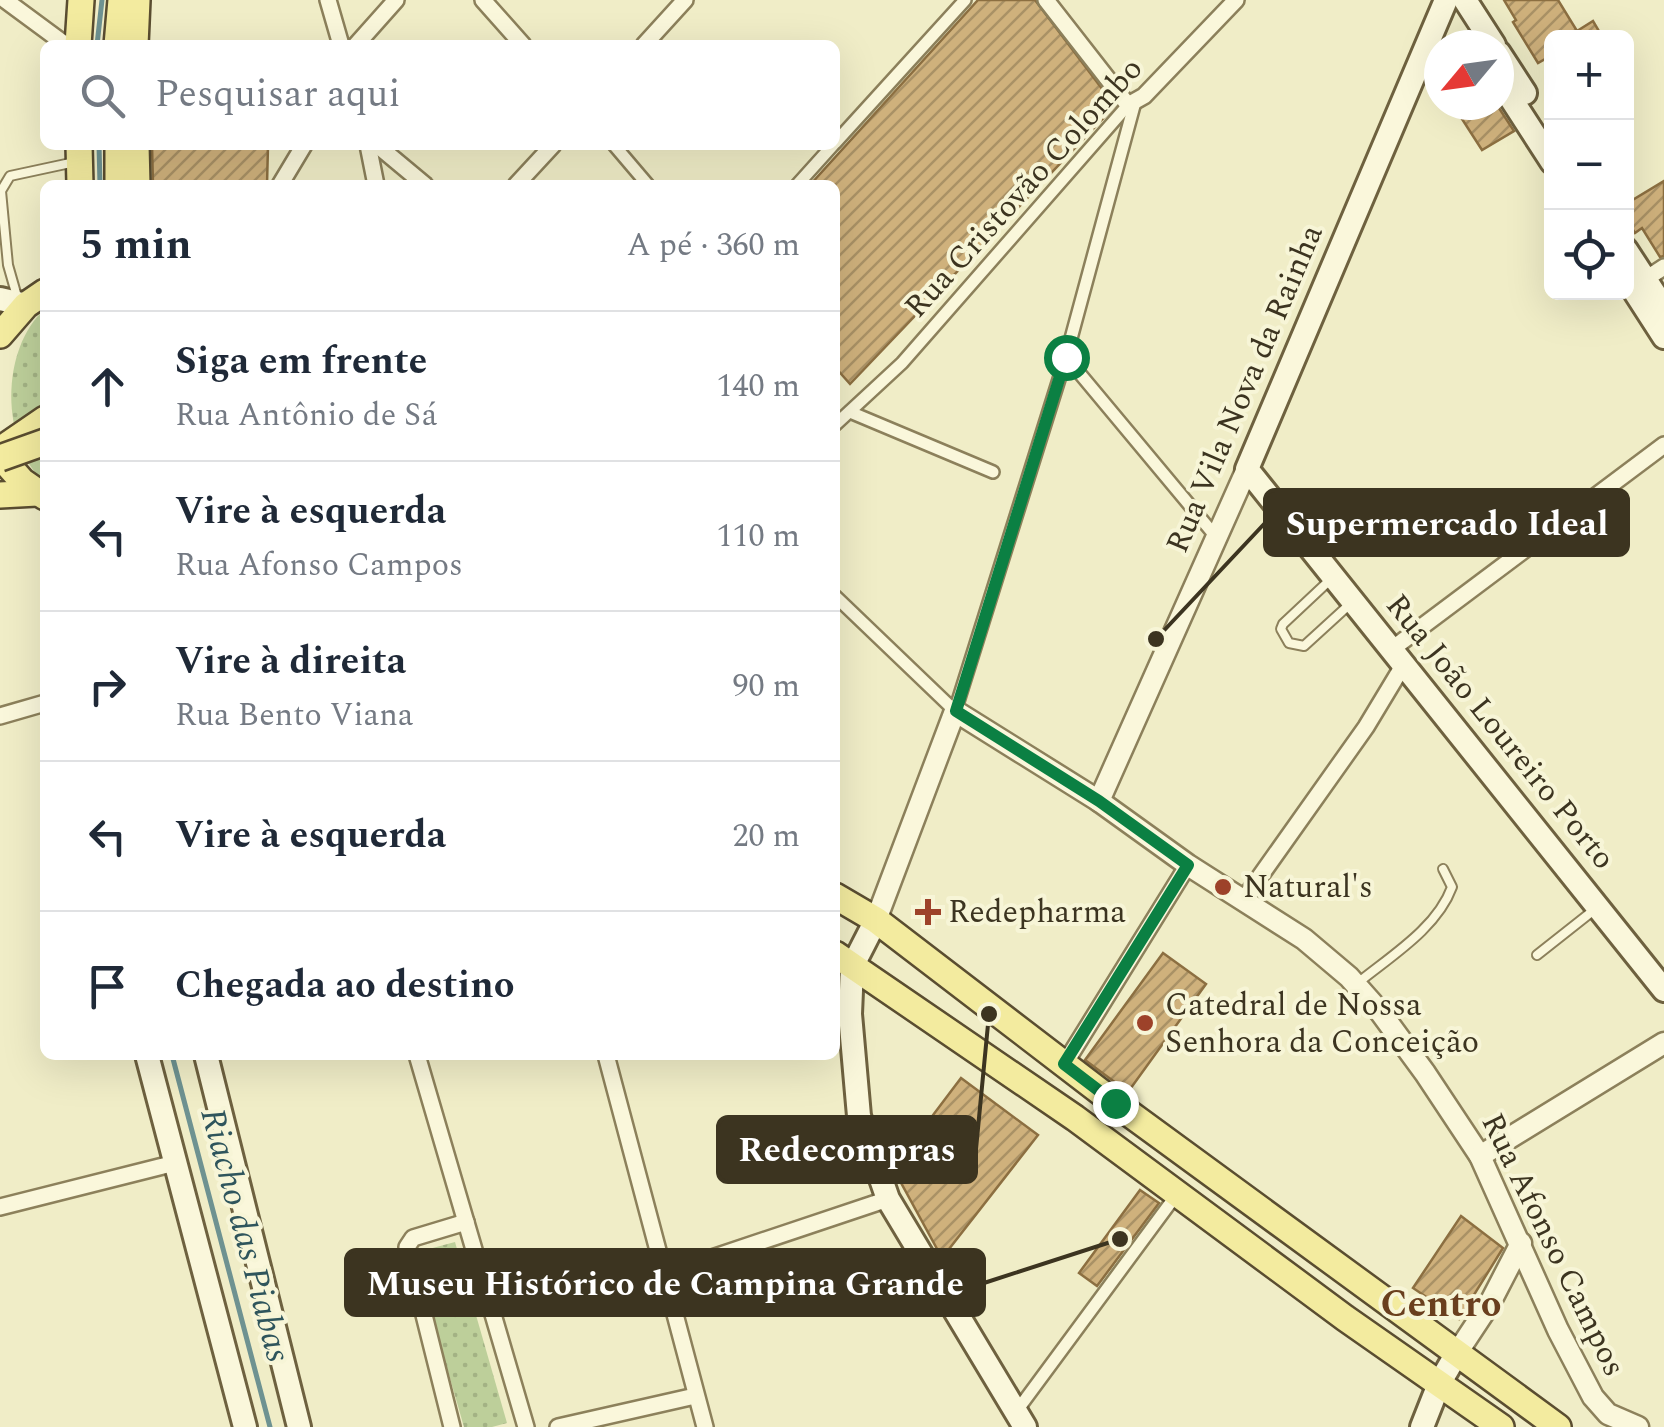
<!DOCTYPE html>
<html lang="pt">
<head>
<meta charset="utf-8">
<style>
  :root { --surface:#fff; --page:#f6f6f7; --text:#1f2937; --muted:#747a83; --line:#e0e1e3 }
  body { margin:0; font-family:Spectral,serif; background:var(--page); color:var(--text) }
  .controls { position:absolute; right:30px; top:30px; display:grid; overflow:hidden; border-radius:15px; box-shadow:0 10px 40px #0002 }
  .controls button { width:90px; height:90px; display:grid; place-items:center; padding:0; border:0; border-bottom:2px solid var(--line); background:var(--surface); color:var(--text); font:50px sans-serif }
  .compass { position:absolute; left:1424px; top:30px; width:90px; height:90px; border-radius:50%; background:var(--surface); box-shadow:0 10px 40px #0002; rotate:241deg }
  .stop { position:absolute; width:30px; height:30px; margin:-22px; border:8px solid #0b8043; border-radius:50%; background:#fff }
  .stop.end { background:#0b8043; border-color:#fff; box-shadow:0 2px 10px #0008 }
  .list { margin:0; padding:0; list-style:none }
  h2 { display:flex; justify-content:space-between; align-items:center; height:130px; margin:0; padding:0 40px; font-size:42px }
  h2 small { font-size:32px; font-weight:400; color:var(--muted) }
  .list li { display:grid; grid-template-columns:65px 1fr auto; gap:30px; align-items:center; box-sizing:border-box; height:150px; padding:0 40px; border-top:2px solid var(--line) }
  .list b { display:block; font-size:38px; white-space:nowrap }
  .list p { margin:0; font-size:32px; white-space:nowrap; color:var(--muted) }
  .list em { font-size:32px; font-style:normal; color:var(--muted) }
  .icon { flex:none; width:55px; height:55px; fill:none; stroke:currentColor; stroke-width:2; stroke-linecap:round; stroke-linejoin:round }
  .map { position:relative; flex:none; width:1664px; height:1427px; overflow:hidden }
  .search { position:absolute; background:var(--surface); box-shadow:0 10px 40px #0002; left:40px; top:40px; width:800px; height:110px; display:flex; align-items:center; gap:25px; box-sizing:border-box; padding:0 35px; border-radius:15px; color:var(--muted); font-size:38px }
  .panel { position:absolute; background:var(--surface); box-shadow:0 10px 40px #0002; left:40px; top:180px; width:800px; height:880px; border-radius:15px }
  .map>svg:first-child { display:block }
  .grass { fill:url(#grass-dots) }
  .lines { fill:none; stroke-linecap:round; stroke-linejoin:round }
  .stream { stroke:#6e9291; stroke-width:5 }
  .building { fill:url(#building-hatch); stroke:#8c6f41; stroke-width:2.5 }
  .service-casing { stroke:#8c805b; stroke-width:12 }
  .pedestrian-casing { stroke:#8c805b; stroke-width:16 }
  .minor-casing { stroke:#8c805b; stroke-width:20 }
  .tertiary-casing { stroke:#8c805b; stroke-width:25 }
  .secondary-casing { stroke:#6e613f; stroke-width:28 }
  .primary-casing { stroke:#5a4d30; stroke-width:30 }
  .service { stroke:#faf7db; stroke-width:8 }
  .pedestrian { stroke:#faf7db; stroke-width:11 }
  .minor { stroke:#faf7db; stroke-width:15 }
  .tertiary { stroke:#faf7db; stroke-width:20 }
  .secondary { stroke:#faf7db; stroke-width:22 }
  .primary { stroke:#f3eb9f; stroke-width:25 }
  .primary-bridge-casing { stroke:#5a4d30; stroke-width:30; stroke-linecap:butt }
  .primary-bridge { stroke:#f3eb9f; stroke-width:25 }
  .route { stroke:#0b8043; stroke-width:12 }
  .poi-dot { fill:#9d422a; stroke:#f7f5d7; stroke-width:4 }
  .labels { text-anchor:middle; dominant-baseline:central; stroke-width:8; stroke-linejoin:round; paint-order:stroke }
  .street-label { font-size:32px; fill:#3c3420; stroke:#f7f5d7 }
  .poi-label { font-size:32px; fill:#3c3420; stroke:#f7f5d7; text-anchor:start }
  .water-label { font-size:35px; font-style:italic; fill:#2f555c; stroke:#f7f5d7 }
  .quarter-label { font-size:38px; font-weight:bold; fill:#6a3f1e; stroke:#f7f5d7 }
  .leader { fill:none; stroke:#3c3420; stroke-width:4 }
  .callout-dot { fill:#3c3420; stroke:#f7f5d7; stroke-width:4 }
  .callout { fill:#3c3420; stroke:#3c3420; stroke-width:4 }
  .callout-label { font-size:35px; text-anchor:middle; font-weight:bold; fill:#fff }
</style>
</head>
<body>
<div class="map">
<svg width="1664" height="1427" viewBox="0 0 1664 1427">
  <defs>
    <pattern id="grass-dots" width="8" height="8" patternUnits="userSpaceOnUse" patternTransform="scale(2.5)"><rect width="8" height="8" fill="#bdcf9a"/><path d="M2 2h.1M6 6h.1" fill="none" stroke="#a3b284" stroke-width="1.8" stroke-linecap="round"/></pattern>
    <pattern id="building-hatch" width="6" height="6" patternUnits="userSpaceOnUse" patternTransform="scale(2.5)"><rect width="6" height="6" fill="#cfb17c"/><path d="M-1 1l2-2M0 6l6-6M5 7l2-2" fill="none" stroke="#a99165"/></pattern>
  </defs>
  <rect width="100%" height="100%" fill="#f0edc7"/>
  <g class="grass">
    <path d="M45 309V483C0 443 0 349 45 309Z"/>
    <path d="M455 1242 507 1423 492 1427H464L414 1253Z"/>
  </g>
  <g class="lines">
    <g class="stream">
      <path d="M97 45 102 0"/>
      <path d="M99 145 100 185"/>
      <path d="M172 1055 270 1427"/>
    </g>
  </g>
  <g class="building">
    <path d="M978 0H1035L1115 106 850 384 835 367V185H810Z"/>
    <path d="M1504 0H1558L1577 31 1593 21 1603 38H1552V55L1538 63 1513 22 1516 20Z"/>
    <path d="M1453 105H1497L1514 131 1482 150Z"/>
    <path d="M152 145 268 146 267 185H153Z"/>
    <path d="M1664 181V256L1660 257 1642 228 1635 233 1626 219V204Z"/>
    <path d="M1163 953 1206 984 1128 1092 1085 1060Z"/>
    <path d="M961 1078 1038 1135 942 1258 893 1168Z"/>
    <path d="M1140 1190 1159 1203 1097 1286 1079 1273Z"/>
    <path d="M1461 1216 1503 1248 1459 1319 1413 1288Z"/>
  </g>
  <g class="lines">
    <g class="service-casing">
      <g id="service">
        <path d="M18 300 8 265 1 191 10 176 75 162"/>
        <path d="M1331 579 1283 624 1281 629 1289 643 1304 646 1350 604"/>
        <path d="M1537 955 1594 910"/>
        <path d="M1359 982C1391 956 1437 928 1452 887L1443 869"/>
      </g>
    </g>
    <g class="pedestrian-casing">
      <g id="pedestrian">
        <path d="M835 143 965 0"/>
        <path d="M614 145 648 185"/>
        <path d="M797 185 833 145"/>
        <path d="M1066 357 1217 538"/>
        <path d="M850 412 993 472"/>
        <path d="M835 425 902 363 1128 105"/>
        <path d="M835 596 955 711 1066 357 1135 102"/>
        <path d="M1016 1412 1177 1194"/>
      </g>
    </g>
    <g class="minor-casing">
      <g id="minor">
        <path d="M5 0 66 45"/>
        <path d="M328 0 341 45"/>
        <path d="M483 0 523 45"/>
        <path d="M1046 0 1128 105 1144 96 1236 0"/>
        <path d="M356 45 396 0"/>
        <path d="M644 45 685 0"/>
        <path d="M368 145 376 185"/>
        <path d="M377 145 425 185"/>
        <path d="M280 185 304 145"/>
        <path d="M516 185 553 145"/>
        <path d="M1638 284 1664 267"/>
        <path d="M1392 649 1664 445"/>
        <path d="M0 716 45 703"/>
        <path d="M1244 899 1366 727 1404 664"/>
        <path d="M417 1055 526 1427"/>
        <path d="M606 1055 705 1427"/>
        <path d="M1064 1065 1188 865"/>
        <path d="M0 1207 175 1163"/>
        <path d="M664 1274 888 1199"/>
        <path d="M452 1427 407 1247 413 1238 466 1222"/>
        <path d="M558 1427 695 1396"/>
      </g>
    </g>
    <g class="tertiary-casing">
      <g id="tertiary">
        <path d="M1099 801 1247 469"/>
        <path d="M876 920 955 711 1099 801 1188 865 1304 939 1349 977 1381 1013 1425 1073 1480 1156 1558 1330 1593 1397 1608 1414 1638 1427"/>
        <path d="M1480 1156 1664 1043"/>
        <path d="M1457 1353 1490 1303 1521 1243"/>
      </g>
    </g>
    <g class="secondary-casing">
      <g id="secondary">
        <path d="M1446 0 1247 469 1664 990"/>
        <path d="M1465 0 1494 45"/>
        <path d="M1499 53 1525 93"/>
        <path d="M1499 80 1552 162"/>
        <path d="M1626 250 1664 308"/>
        <path d="M1626 278 1664 337"/>
        <path d="M0 299 26 305"/>
        <path d="M876 920 852 967 850 1014 859 1116 888 1199 1025 1427"/>
        <path d="M147 1055 245 1427"/>
        <path d="M206 1055 299 1427"/>
        <path d="M1422 1427 1439 1384 1457 1353"/>
      </g>
    </g>
    <g class="primary-casing">
      <g id="primary">
        <path d="M78 45 81 0"/>
        <path d="M117 45 121 0"/>
        <path d="M135 45 137 0"/>
        <path d="M79 145 80 185"/>
        <path d="M118 145V185"/>
        <path d="M136 145 137 185"/>
        <path d="M0 335 26 305 45 292"/>
        <path d="M0 450 45 419"/>
        <path d="M0 456 22 481 45 497"/>
        <path d="M0 495 37 493"/>
        <path d="M835 896 876 920 1115 1103 1558 1427"/>
        <path d="M835 954 1075 1118 1345 1318 1501 1427"/>
      </g>
    </g>
    <use href="#service" class="service"/>
    <use href="#pedestrian" class="pedestrian"/>
    <use href="#minor" class="minor"/>
    <use href="#tertiary" class="tertiary"/>
    <use href="#secondary" class="secondary"/>
    <use href="#primary" class="primary"/>
    <g class="primary-bridge-casing">
      <path id="primary-bridge" d="M0 458 45 442"/>
    </g>
    <use href="#primary-bridge" class="primary-bridge"/>
  </g>
  <g class="lines">
    <path class="route" d="M1066 357 956 711 1099 801 1188 865 1064 1064 1115 1103"/>
  </g>
  <g class="poi-dot">
    <circle cx="1223" cy="887" r="10"/>
    <path d="M923 897h10v10h10v10h-10v10h-10v-10h-10v-10h10z"/>
    <circle cx="1145" cy="1023" r="10"/>
  </g>
  <g class="labels">
    <g class="street-label">
      <text transform="translate(1024 188) rotate(-48)">Rua Cristovão Colombo</text>
      <text transform="translate(1245 389) rotate(-67)">Rua Vila Nova da Rainha</text>
      <text transform="translate(1500 732) rotate(51)">Rua João Loureiro Porto</text>
      <text transform="translate(1553 1245) rotate(64)">Rua Afonso Campos</text>
    </g>
    <g class="poi-label">
      <text x="1243" y="887">Natural's</text>
      <text x="948" y="912">Redepharma</text>
      <text x="1165" y="1005">Catedral de Nossa<tspan x="1165" dy="37">Senhora da Conceição</tspan></text>
    </g>
    <g class="water-label">
      <text transform="translate(245 1235) rotate(75)">Riacho das Piabas</text>
    </g>
    <g class="quarter-label">
      <text x="1441" y="1305">Centro</text>
    </g>
  </g>
  <path class="leader" d="M1156 639L1265 523M989 1014L976 1149M1120 1239L984 1283"/>
  <g class="callout-dot">
    <circle cx="1156" cy="639" r="10"/>
    <circle cx="989" cy="1014" r="10"/>
    <circle cx="1120" cy="1239" r="10"/>
  </g>
  <g class="callout">
    <rect x="1265" y="490" width="363" height="65" rx="10"/>
    <rect x="718" y="1117" width="258" height="65" rx="10"/>
    <rect x="346" y="1250" width="638" height="65" rx="10"/>
  </g>
  <g class="callout-label">
    <text x="1447" y="535">Supermercado Ideal</text>
    <text x="847" y="1161">Redecompras</text>
    <text x="665" y="1295">Museu Histórico de Campina Grande</text>
  </g>
</svg>
<div class="controls">
<button>+</button>
<button>−</button>
<button><svg class="icon" aria-label="locate" viewBox="0 0 24 24"><circle cx="12" cy="12" r="6"/><path d="M12 2v4M12 18v4M2 12h4M18 12h4"/></svg></button>
</div>
<svg class="compass" viewBox="-18 -18 36 36"><path d="M0-13l5 13h-10z" fill="#e53935"/><path d="M0 13l5-13h-10z" fill="#747a83"/></svg>
<div class="stop" style="left:1066px;top:357px"></div>
<div class="stop end" style="left:1115px;top:1103px"></div>
<div class="search"><svg class="icon" aria-label="search" viewBox="0 0 24 24"><circle cx="10" cy="10" r="6"/><path d="M15 15l6 6"/></svg>Pesquisar aqui</div>
<section class="panel">
<h2>5 min<small>A pé · 360 m</small></h2>
<ul class="list">
<li><svg class="icon" aria-label="ahead" viewBox="0 0 24 24"><path d="M12 20V5M6 11l6-6 6 6"/></svg><div><b>Siga em frente</b><p>Rua Antônio de Sá</p></div><em>140 m</em></li>
<li><svg class="icon" aria-label="left" viewBox="0 0 24 24"><path d="M17 20v-9H6M10 6l-5 5 5 5"/></svg><div><b>Vire à esquerda</b><p>Rua Afonso Campos</p></div><em>110 m</em></li>
<li><svg class="icon" aria-label="right" viewBox="0 0 24 24"><path d="M7 20v-9h11M14 6l5 5-5 5"/></svg><div><b>Vire à direita</b><p>Rua Bento Viana</p></div><em>90 m</em></li>
<li><svg class="icon" aria-label="left" viewBox="0 0 24 24"><path d="M17 20v-9H6M10 6l-5 5 5 5"/></svg><div><b>Vire à esquerda</b></div><em>20 m</em></li>
<li><svg class="icon" aria-label="arrive" viewBox="0 0 24 24"><path d="M6 21V4h12l-3 4 3 4H6"/></svg><div><b>Chegada ao destino</b></div></li>
</ul>
</section>
</div>
</body>
</html>
